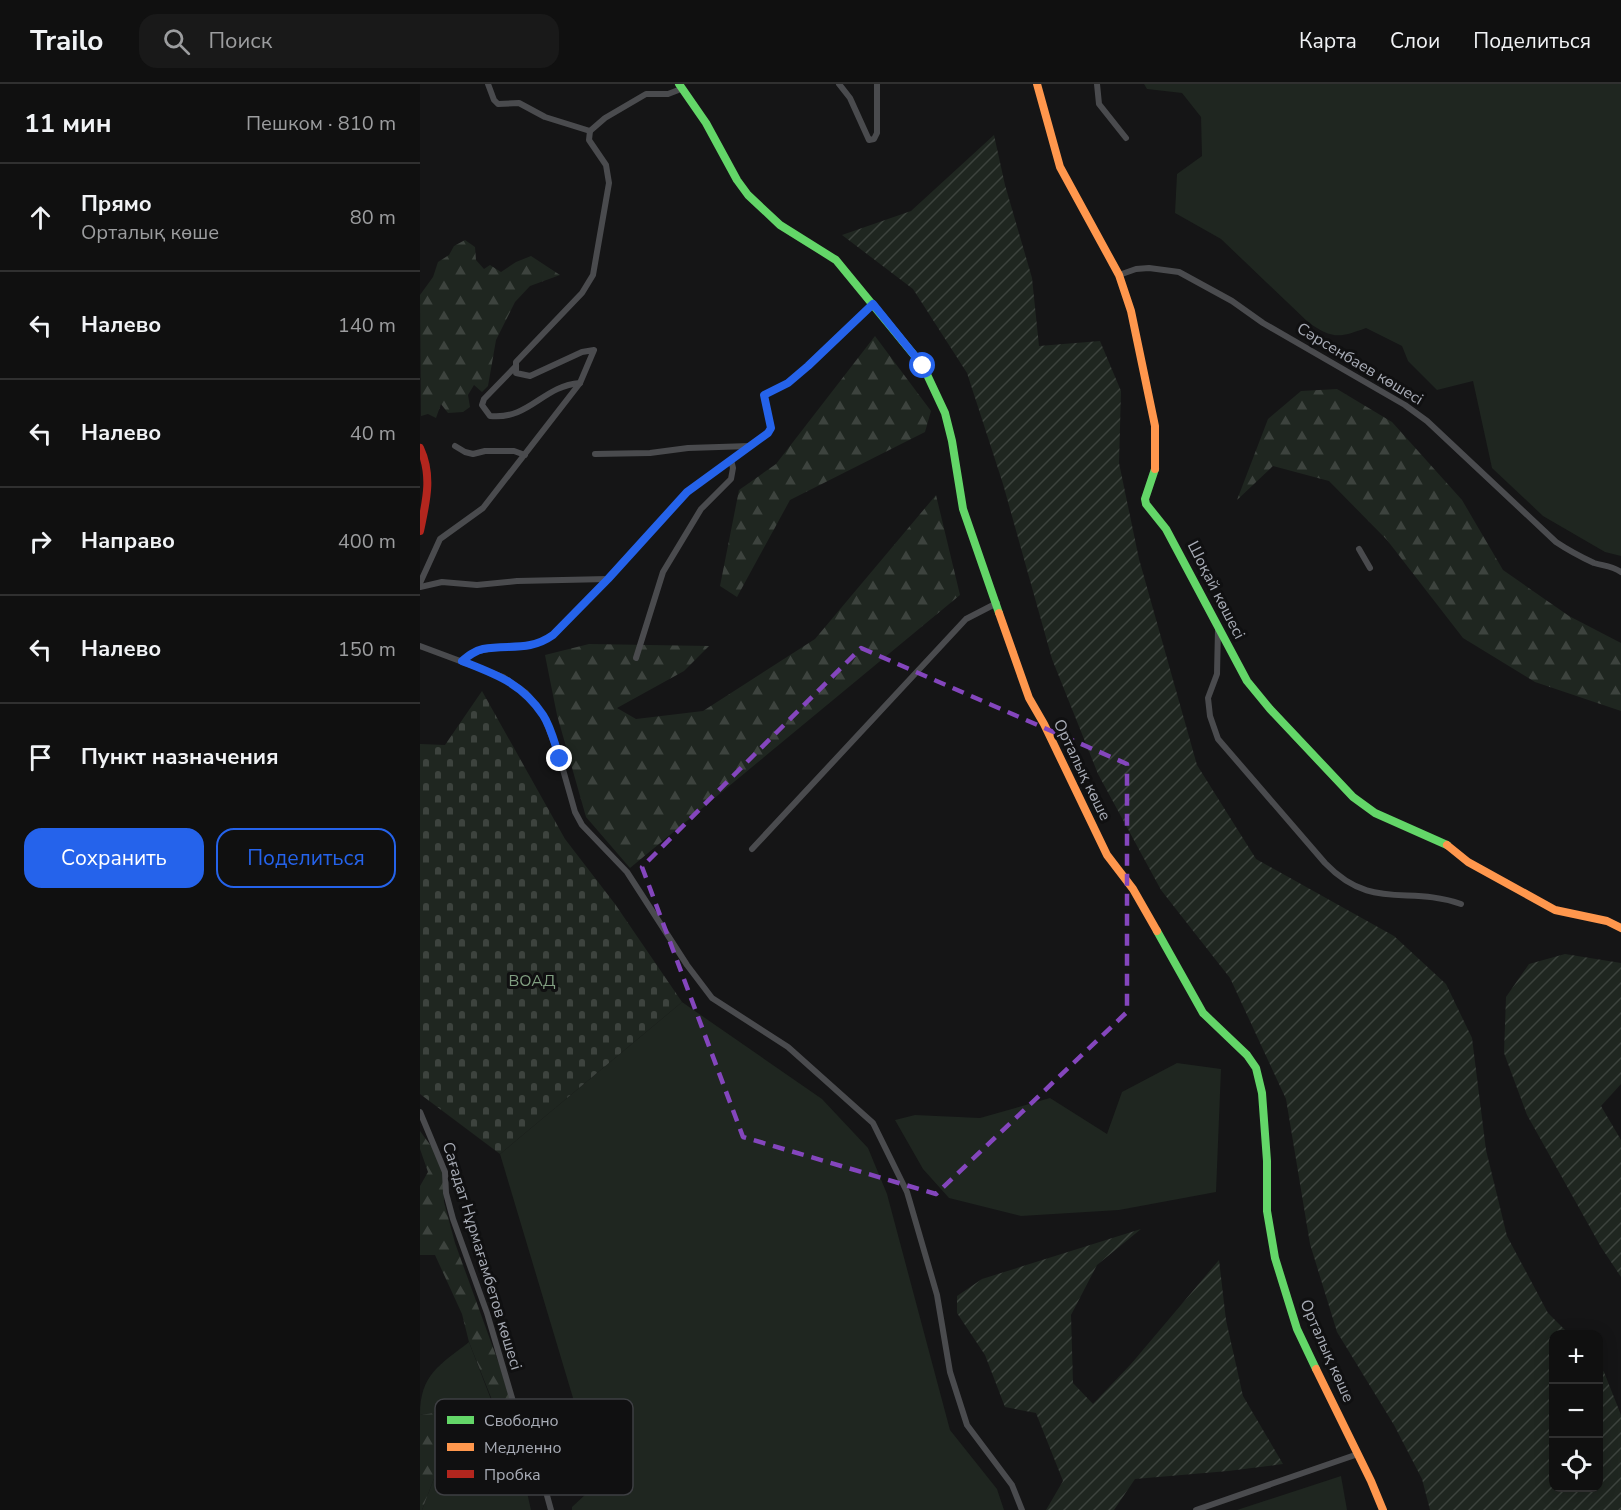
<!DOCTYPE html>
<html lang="ru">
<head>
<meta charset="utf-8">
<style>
  :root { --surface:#101010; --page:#191919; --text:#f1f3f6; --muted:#9c9d9f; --line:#303030; --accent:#2563eb }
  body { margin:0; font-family:"Nunito Sans",sans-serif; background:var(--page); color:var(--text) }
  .controls { position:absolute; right:18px; bottom:18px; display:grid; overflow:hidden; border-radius:12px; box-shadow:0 3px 15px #0003 }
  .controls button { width:54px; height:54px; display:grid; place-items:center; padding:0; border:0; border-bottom:2px solid var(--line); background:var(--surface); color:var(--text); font:30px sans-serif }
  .stop { position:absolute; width:18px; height:18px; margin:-14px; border:4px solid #2563eb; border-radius:50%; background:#fff }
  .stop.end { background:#2563eb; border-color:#fff; box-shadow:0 2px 6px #0008 }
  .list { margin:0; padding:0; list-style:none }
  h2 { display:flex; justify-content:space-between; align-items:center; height:78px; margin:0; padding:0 24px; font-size:26px }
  h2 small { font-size:20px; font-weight:400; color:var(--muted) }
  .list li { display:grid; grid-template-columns:39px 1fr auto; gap:18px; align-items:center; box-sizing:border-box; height:108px; padding:0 24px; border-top:2px solid var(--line) }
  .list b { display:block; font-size:22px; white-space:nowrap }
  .list p { margin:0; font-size:20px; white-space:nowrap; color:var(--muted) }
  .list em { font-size:20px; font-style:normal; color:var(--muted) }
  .actions { display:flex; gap:12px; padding:18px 24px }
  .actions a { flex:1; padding:14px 0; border:2px solid var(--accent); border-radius:18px; text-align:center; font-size:21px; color:var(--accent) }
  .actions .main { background:var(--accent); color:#fff }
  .icon { flex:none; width:33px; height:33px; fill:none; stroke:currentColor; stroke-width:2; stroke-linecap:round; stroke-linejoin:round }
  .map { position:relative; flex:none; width:1201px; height:1426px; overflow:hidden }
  header { display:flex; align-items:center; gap:36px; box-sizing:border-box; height:84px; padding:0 30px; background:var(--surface); border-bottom:2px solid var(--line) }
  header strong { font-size:28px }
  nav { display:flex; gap:33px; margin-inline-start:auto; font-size:21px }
  .search { width:420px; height:54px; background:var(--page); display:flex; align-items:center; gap:15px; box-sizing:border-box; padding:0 21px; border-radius:18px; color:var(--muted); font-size:22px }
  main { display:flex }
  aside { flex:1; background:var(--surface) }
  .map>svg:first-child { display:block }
  .grass { fill:#1f2620 }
  .forest { fill:url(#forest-firs) }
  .cemetery { fill:url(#cemetery-stones) }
  .garden { fill:url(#garden-furrows) }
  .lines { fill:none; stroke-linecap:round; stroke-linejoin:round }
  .street { stroke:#4a4b4e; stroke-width:6 }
  .fast { stroke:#63d668; stroke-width:8 }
  .slow { stroke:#ff974d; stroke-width:8 }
  .jam { stroke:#b3261e; stroke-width:8 }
  .route { stroke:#2563eb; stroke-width:8 }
  .marked { fill:none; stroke:#8446bd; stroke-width:4.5; stroke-dasharray:12 8; stroke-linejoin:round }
  .labels { text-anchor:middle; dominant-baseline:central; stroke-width:6; stroke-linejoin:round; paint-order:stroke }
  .street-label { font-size:16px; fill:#a8acb6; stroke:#101011 }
  .park-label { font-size:16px; fill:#809f81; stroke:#101011 }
  .key { fill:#101011; stroke:#3e3f43; stroke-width:1.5 }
  .key-label { font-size:16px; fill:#a8acb6 }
</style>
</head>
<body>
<header>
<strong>Trailo</strong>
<div class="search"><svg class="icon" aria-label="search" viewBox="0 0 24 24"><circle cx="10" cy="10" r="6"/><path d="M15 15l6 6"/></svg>Поиск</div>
<nav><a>Карта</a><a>Слои</a><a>Поделиться</a></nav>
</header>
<main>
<aside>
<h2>11 мин<small>Пешком · 810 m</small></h2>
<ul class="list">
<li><svg class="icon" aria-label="ahead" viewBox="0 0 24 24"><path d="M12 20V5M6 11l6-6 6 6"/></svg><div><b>Прямо</b><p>Орталық көше</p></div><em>80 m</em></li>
<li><svg class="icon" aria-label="left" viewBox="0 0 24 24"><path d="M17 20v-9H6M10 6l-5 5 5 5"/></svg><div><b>Налево</b></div><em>140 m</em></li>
<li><svg class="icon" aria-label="left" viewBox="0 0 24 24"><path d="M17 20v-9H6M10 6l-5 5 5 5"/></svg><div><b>Налево</b></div><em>40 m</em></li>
<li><svg class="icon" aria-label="right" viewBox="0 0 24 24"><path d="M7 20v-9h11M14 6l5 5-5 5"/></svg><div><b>Направо</b></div><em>400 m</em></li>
<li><svg class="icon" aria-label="left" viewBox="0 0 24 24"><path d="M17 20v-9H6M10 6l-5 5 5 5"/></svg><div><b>Налево</b></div><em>150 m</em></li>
<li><svg class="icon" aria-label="arrive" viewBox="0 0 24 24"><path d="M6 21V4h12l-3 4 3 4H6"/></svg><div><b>Пункт назначения</b></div></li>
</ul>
<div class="actions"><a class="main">Сохранить</a><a>Поделиться</a></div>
</aside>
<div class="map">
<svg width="1201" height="1426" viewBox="0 0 1201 1426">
  <defs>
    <pattern id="forest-firs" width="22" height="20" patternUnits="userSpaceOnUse" patternTransform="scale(1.5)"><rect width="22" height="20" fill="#1f2620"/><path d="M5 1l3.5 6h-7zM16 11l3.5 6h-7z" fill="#3d433e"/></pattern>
    <pattern id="cemetery-stones" width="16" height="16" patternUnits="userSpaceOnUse" patternTransform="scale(1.5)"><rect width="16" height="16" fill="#1f2620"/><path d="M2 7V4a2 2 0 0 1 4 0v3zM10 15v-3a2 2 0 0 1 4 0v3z" fill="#3d433e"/></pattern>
    <pattern id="garden-furrows" width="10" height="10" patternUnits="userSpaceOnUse" patternTransform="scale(1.5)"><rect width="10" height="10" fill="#1f2620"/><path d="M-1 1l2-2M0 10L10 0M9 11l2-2" fill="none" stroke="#3d433e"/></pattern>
  </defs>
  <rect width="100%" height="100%" fill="#151516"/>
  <g class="grass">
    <path d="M724 0H1201V472L1185 468 1123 432 1072 384 1053 297 1017 306 988 277 982 262 946 244C919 254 913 255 889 239L801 155 755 129 757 90 782 72 781 33 762 9 727 5Z"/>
    <path d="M262 918 402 1015 448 1064 467 1110 530 1346 577 1405 584 1426H152V1423L167 1409 162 1344 80 1070Z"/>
    <path d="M757 979 801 985 796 1108 699 1126 601 1132 529 1114 503 1085 475 1036 495 1031 560 1034 630 1014 687 1050 702 1008Z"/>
    <path d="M49 1258 77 1331 93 1346 111 1426H2L16 1389H35L40 1325 0 1331C0 1290 20 1281 49 1258Z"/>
    <path d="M921 1392 927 1426H817Z"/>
  </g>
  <g class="forest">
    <path d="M45 156 55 163 56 176 64 185 70 181 81 188 96 178 111 172 140 191 110 202 95 218 76 256 68 302 62 308 54 301 48 311 50 323 43 328 28 329 21 320 16 334 8 330 1 332 0 211 13 193 18 178 29 171 34 162Z"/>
    <path d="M455 252 511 327 505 348 370 416 317 513 300 502 319 406 356 380Z"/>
    <path d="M917 305 972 338 1042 416 1083 486 1149 532 1201 559V627L1115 598 1043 554 967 456 909 397 853 382 817 416 848 335 881 307Z"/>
    <path d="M516 411 540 511 210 784 166 733 137 631 125 571 169 560 289 562 264 587 197 624 216 635 283 627 395 555Z"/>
    <path d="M0 1047 14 1066 23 1090 24 1118 35 1159 79 1280 90 1316 93 1346 78 1331 49 1258 42 1230 15 1171H0V1102L8 1088 0 1065Z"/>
    <path d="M40 1325 60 1343 52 1383 35 1389H16L2 1426H0V1331Z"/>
  </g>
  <path class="cemetery" d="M62 607 145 755 195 820 262 918 80 1070 0 1010V660L25 661Z"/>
  <g class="garden">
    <path d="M574 51 585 101 612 194 619 262 680 257 701 307 699 379 719 475 777 681 836 775 974 852 1026 900 1052 954 1066 1066 1087 1152 1128 1229 1149 1250H1134V1404H1178L1179 1282 1184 1288 1201 1331V1426H1010L1002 1395 974 1341 917 1248 890 1160 866 1015 810 894 741 806 678 690 632 575 583 400 547 289 493 205 422 151 491 127Z"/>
    <path d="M1145 870 1201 879V1000L1181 1022 1201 1056V1193L1181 1163 1107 1031 1084 969 1086 913 1109 880Z"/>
    <path d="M721 1145 677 1181 651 1231 653 1299 673 1320 711 1280 799 1176 806 1236 823 1312 863 1380 808 1387 715 1395 694 1426H626L643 1397 616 1329 585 1323 565 1271 537 1229V1212L562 1195Z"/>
  </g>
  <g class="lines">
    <g class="street">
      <path d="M68 0 74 16 78 20 99 19 125 33 170 47"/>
      <path d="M419 0 430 14 449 56 454 55 457 49V0"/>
      <path d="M677 0 679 20 706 54"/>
      <path d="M699 191 716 185 729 184 759 188 812 217 843 239 985 321 1007 337 1136 458C1148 466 1161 473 1174 479 1184 482 1192 482 1201 488"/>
      <path d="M96 282 64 315 62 321 70 332C110 336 122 302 160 299"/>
      <path d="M35 362 45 368 53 370 65 367H94L105 371"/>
      <path d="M175 370 230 369 268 364 330 362"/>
      <path d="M939 465 950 484"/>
      <path d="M0 499 20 455 63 424 160 299 174 266 162 268 110 292 96 289V278L162 209 173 191 189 99 186 81 169 56 170 47 185 34 226 10H248L261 5"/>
      <path d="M0 503 22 498 57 501 97 497 188 495"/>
      <path d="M798 545 797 590 788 614 790 632 798 655 905 779C952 828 988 801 1041 820"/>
      <path d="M0 562 83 593 106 609 124 632 140 675 155 728 162 741 207 788 267 881 292 914 368 963 453 1039 487 1108 517 1211 530 1288 547 1341 592 1401 602 1426"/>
      <path d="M216 574 243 488 281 425 311 395 313 384 311 376"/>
      <path d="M42 577C48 572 54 567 63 566 89 560 110 568 133 551L188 495 267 408 348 349 351 344 344 311 368 299 388 282 453 220"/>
      <path d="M332 765 546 535 577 519"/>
      <path d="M0 1028 25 1088 26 1109 33 1135 67 1229 95 1324 112 1357 131 1426"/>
      <path d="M776 1426 938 1370"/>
    </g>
    <g class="fast">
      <path d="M259 0 286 39 317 96 328 111 360 141 416 176 503 282 525 329 532 357 543 425 579 529"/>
      <path d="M735 385 725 415 726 420 746 445 827 597 850 625 933 713 955 729 1027 761"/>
      <path d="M737 847 783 929 827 971 836 984 842 1009 847 1077V1127L855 1174 877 1245 896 1285"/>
    </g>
    <g class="slow">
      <path d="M617 0 640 83 699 191 711 227 735 342V385"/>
      <path d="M579 529 609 614 624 640 687 771 713 805 737 847"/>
      <path d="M1027 761 1048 778 1135 826 1187 837 1201 844"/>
      <path d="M896 1285 951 1397 963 1426"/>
    </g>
    <path class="jam" d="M0 364C13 392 6 418 0 447"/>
  </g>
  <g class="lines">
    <path class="route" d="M140 675C135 661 131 643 123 631 102 599 75 590 42 577 48 572 54 567 63 565 89 560 109 568 133 551L188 495 267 408 348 349 351 344 344 311 368 299 388 282 453 220 503 282"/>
  </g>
  <path class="marked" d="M441 564 707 680V928L516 1110 323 1053 222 783Z"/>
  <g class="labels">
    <g class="street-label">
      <text transform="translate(940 280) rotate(31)">Сәрсенбаев көшесі</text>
      <text transform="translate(796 506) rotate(63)">Шоқай көшесі</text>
      <text transform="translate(662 686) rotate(64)">Орталық көше</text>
      <text transform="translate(62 1172) rotate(73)">Сағадат Нұрмағамбетов көшесі</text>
      <text transform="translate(907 1267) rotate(66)">Орталық көше</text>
    </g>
    <g class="park-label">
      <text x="112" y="897">ВОАД</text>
    </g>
  </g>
  <rect x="15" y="1315" width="198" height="96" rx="9" class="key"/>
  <rect x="27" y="1332" width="27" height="8" fill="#63d668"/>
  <rect x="27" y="1359" width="27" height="8" fill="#ff974d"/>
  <rect x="27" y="1386" width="27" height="8" fill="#b3261e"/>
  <g class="key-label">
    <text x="64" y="1342">Свободно</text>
    <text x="64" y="1369">Медленно</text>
    <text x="64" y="1396">Пробка</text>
  </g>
</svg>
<div class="controls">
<button>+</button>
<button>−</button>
<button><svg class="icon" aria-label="locate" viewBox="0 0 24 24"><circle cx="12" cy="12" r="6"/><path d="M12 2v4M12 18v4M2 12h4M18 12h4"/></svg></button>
</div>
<div class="stop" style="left:503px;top:282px"></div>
<div class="stop end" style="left:140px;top:675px"></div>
</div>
</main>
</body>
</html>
